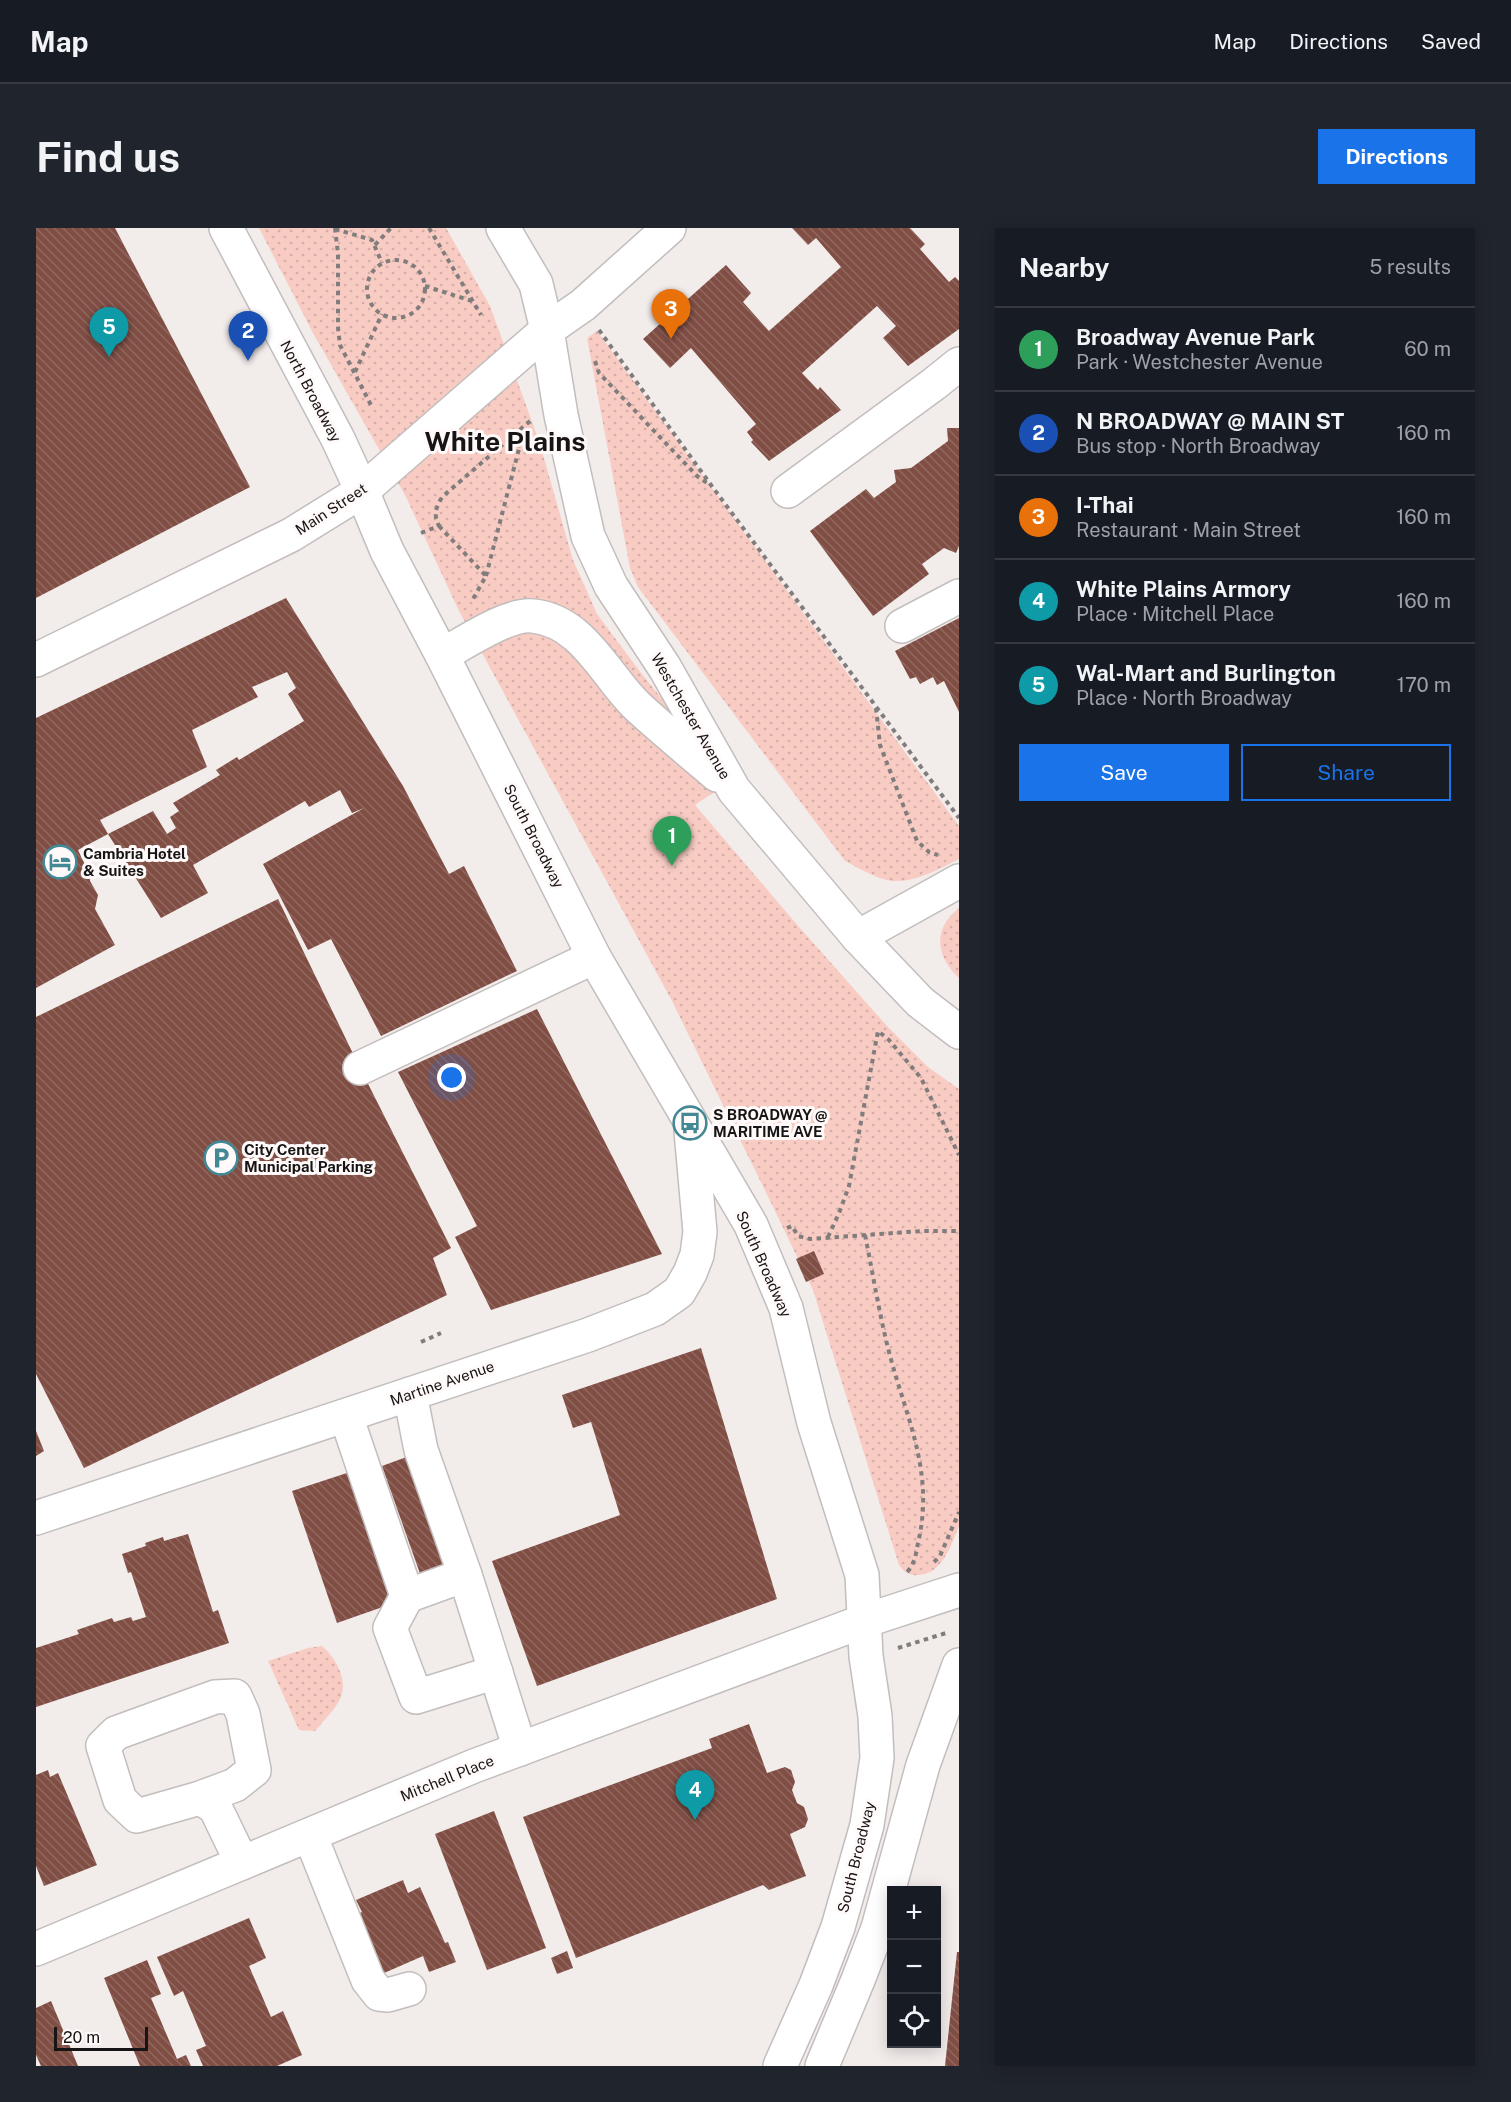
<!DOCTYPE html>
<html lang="en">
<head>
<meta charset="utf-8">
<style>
  :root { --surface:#171b24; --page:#20242c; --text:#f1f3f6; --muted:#9ea1a6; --line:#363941; --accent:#1a73e8 }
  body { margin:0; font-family:"Public Sans",sans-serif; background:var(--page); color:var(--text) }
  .controls { position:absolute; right:18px; bottom:18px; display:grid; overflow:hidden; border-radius:0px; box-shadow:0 3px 15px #0003 }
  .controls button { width:54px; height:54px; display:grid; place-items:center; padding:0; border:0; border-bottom:2px solid var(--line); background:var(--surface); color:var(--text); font:30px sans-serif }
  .scale { position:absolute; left:18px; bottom:15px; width:94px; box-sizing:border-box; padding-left:6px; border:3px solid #161414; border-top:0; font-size:16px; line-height:21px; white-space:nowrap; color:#161414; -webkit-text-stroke:4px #fffaf9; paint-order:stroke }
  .you { position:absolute; left:416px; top:850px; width:21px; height:21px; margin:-15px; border:4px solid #fff; border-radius:50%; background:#1a73e8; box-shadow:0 0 0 9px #1a73e833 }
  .badge { display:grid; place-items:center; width:39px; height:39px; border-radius:50%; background:var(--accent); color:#fff; font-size:20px; font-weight:700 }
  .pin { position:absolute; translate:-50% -50px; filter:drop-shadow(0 2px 3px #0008) }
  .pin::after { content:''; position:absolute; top:32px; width:21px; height:18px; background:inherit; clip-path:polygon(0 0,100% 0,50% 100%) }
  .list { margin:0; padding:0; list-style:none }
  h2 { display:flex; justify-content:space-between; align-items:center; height:78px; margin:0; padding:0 24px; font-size:26px }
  h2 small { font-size:20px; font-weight:400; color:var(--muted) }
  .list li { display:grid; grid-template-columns:39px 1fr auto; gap:18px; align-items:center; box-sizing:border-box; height:84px; padding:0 24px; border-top:2px solid var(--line) }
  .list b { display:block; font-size:22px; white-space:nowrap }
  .list p { margin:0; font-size:20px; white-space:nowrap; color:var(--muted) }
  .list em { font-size:20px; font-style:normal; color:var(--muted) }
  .actions { display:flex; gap:12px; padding:18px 24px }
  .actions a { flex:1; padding:14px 0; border:2px solid var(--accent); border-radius:0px; text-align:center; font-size:21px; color:var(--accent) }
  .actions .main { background:var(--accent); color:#fff }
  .icon { flex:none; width:33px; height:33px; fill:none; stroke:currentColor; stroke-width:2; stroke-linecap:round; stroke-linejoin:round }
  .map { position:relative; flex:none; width:923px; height:1838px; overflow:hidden; border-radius:0px }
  header { display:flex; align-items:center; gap:36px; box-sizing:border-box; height:84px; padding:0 30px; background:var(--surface); border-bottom:2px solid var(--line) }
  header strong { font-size:28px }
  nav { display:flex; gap:33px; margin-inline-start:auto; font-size:21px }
  .intro { display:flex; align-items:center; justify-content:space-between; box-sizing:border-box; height:144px; padding:0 36px }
  h1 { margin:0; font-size:42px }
  .button { padding:15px 27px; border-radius:0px; background:var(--accent); color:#fff; font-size:21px; font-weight:700 }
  main { display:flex; gap:36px; padding:0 36px }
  aside { flex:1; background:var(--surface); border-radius:0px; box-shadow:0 3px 15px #0003 }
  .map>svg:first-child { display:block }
  .green { fill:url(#green-dots) }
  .building { fill:url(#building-back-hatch) }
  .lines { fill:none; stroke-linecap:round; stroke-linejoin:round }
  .minor-casing { stroke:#c3bebd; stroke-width:36 }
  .major-casing { stroke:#c3bebd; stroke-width:36 }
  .path { stroke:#817d7d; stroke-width:4; stroke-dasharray:4.5 4.5; stroke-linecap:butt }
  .minor { stroke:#fff; stroke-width:33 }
  .major { stroke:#fff; stroke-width:33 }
  .labels { text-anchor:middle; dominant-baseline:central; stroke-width:6; stroke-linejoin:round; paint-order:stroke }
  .street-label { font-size:15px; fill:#161414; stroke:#fffaf9 }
  .poi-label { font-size:15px; font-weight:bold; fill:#161414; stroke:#fffaf9; text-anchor:start }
  .town-label { font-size:27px; font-weight:bold; fill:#161414; stroke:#fffaf9 }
</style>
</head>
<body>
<header>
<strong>Map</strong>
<nav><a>Map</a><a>Directions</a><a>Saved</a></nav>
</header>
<div class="intro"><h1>Find us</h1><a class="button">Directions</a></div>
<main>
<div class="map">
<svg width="923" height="1838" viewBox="0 0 923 1838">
  <defs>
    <pattern id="green-dots" width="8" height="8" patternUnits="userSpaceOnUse" patternTransform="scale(1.5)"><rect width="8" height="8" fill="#f8ccc3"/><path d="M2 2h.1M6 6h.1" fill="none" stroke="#d4aea7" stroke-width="1.8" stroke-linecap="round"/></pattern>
    <pattern id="building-back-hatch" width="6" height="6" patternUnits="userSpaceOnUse" patternTransform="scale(1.5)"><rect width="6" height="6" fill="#814e44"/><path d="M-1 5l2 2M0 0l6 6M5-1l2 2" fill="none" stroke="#8f6861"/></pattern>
  </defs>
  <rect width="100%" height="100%" fill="#f2eceb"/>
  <g class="green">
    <path d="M223 0H410L454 78 503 213 537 332 561 386 605 445 693 554 659 577 763 699 851 798 892 839 923 861V1298C916 1316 906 1346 883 1347 873 1348 868 1344 863 1337L777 1062 740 985 635 771 423 383 370 269 277 105Z"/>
    <path d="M561 103 923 598V631C905 640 882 653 861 653 845 654 823 640 809 633L602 359 594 340 551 110Z"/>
    <path d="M923 680V750C908 736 897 715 910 694 913 689 919 684 923 680Z"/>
    <path d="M286 1418C299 1429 312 1451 305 1469 300 1481 287 1493 279 1503L263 1502 232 1433 272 1420Z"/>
  </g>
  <g class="building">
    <path d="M0 0H79L214 259 0 370Z"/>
    <path d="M756 0H874L889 16 884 21 913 54 919 49 923 53V101L872 138 847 110 860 98 841 78 766 145 782 162 784 159 805 182 733 233 715 214 717 212 711 204 720 196 655 120 634 140 607 111 690 37 715 65 707 74 733 103 805 39 780 10 772 17Z"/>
    <path d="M911 200H923V318L920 325 908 320 886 336 893 346 837 388 774 303 830 261 838 270 860 254 858 242 875 240 912 213Z"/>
    <path d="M250 370 367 558 413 646 428 638 481 743 345 808 295 711 272 722 227 636 328 580 316 585 304 562 273 579 269 573 157 637 172 665 125 690 72 606 117 583 131 606 140 600 134 589 143 583 137 575 184 547 180 542 201 529 203 532 268 493 252 466 260 460 251 444 216 459 222 469 156 502 171 539 64 592 72 606 42 622 53 645 54 653 62 667 59 681 79 717 0 760V490Z"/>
    <path d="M923 390V484L908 453 901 457 897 449 884 456 880 449 874 451 859 423Z"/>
    <path d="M242 671 324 840 415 1020 397 1030 411 1067 48 1240 0 1146V789Z"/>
    <path d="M501 781 626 1026 455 1082 419 1009 441 998 362 844Z"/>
    <path d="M778 1023 788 1046 770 1054 760 1031Z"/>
    <path d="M665 1120 741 1371 501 1458 456 1333 584 1287 555 1194 537 1200 526 1167Z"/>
    <path d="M0 1203 8 1223 0 1228Z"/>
    <path d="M376 1227 417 1343 387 1354 346 1238Z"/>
    <path d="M314 1244 358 1375 301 1395 256 1263Z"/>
    <path d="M152 1306 177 1384 182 1382 193 1415 0 1479V1420L43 1406 41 1402 76 1390 78 1394 95 1389 97 1393 110 1389 95 1344 92 1345 86 1326 110 1318 109 1315 127 1309 128 1313Z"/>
    <path d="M713 1496 731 1545 749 1539 755 1542 759 1554 756 1562 761 1575 768 1579 772 1591 769 1599 754 1606 770 1648 733 1662 727 1657 540 1730 487 1589 676 1520 673 1511Z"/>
    <path d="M12 1542 14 1549 22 1545 61 1637 8 1658 0 1638V1547Z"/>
    <path d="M458 1583 510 1720 451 1742 399 1606Z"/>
    <path d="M367 1652 372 1665 384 1659 409 1715 412 1714 420 1734 393 1744 387 1728 339 1749 313 1689 326 1684 320 1672Z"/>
    <path d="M213 1690 230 1730 213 1738 235 1789 247 1783 266 1827 241 1838H167L160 1822 170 1818 147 1763 138 1768 121 1729Z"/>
    <path d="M531 1723 537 1740 521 1746 515 1730Z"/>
    <path d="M921 1724H923V1838H909Z"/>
    <path d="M111 1732 125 1766 115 1770 141 1831 150 1827 155 1838H104L68 1750Z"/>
    <path d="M15 1773 42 1838H5L0 1827V1780Z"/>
  </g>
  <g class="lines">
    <g class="minor-casing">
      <g id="minor">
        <path d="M511 102 547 77 633 0"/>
        <path d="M752 263 898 156 923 136"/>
        <path d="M866 398 923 368"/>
        <path d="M822 709 923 653"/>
        <path d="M324 840 558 729"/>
        <path d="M374 1166 385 1222 429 1347 484 1521"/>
        <path d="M310 1188 371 1368 429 1347"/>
        <path d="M371 1368 354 1400 380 1469 460 1444"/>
        <path d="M164 1570 199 1557 218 1542 207 1486 199 1468 179 1469 80 1505 67 1518 84 1572 101 1588 164 1570 179 1579 206 1635"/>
        <path d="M274 1607 332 1752 343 1766 352 1767 373 1761"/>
        <path d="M0 1721 438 1538 828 1393"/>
      </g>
    </g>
    <g class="major-casing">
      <g id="major">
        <path d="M190 0 302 211 326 263 351 323 406 427 558 729 715 997 750 1080 778 1195 826 1347 830 1428 839 1488 841 1530 831 1597 802 1699 780 1757 744 1838"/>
        <path d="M467 0 500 56 511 102 525 187 552 308 575 358 629 440 698 562 822 709 884 774 923 804"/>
        <path d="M406 427C429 415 472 385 497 388 547 393 569 447 601 478 627 502 654 524 681 547"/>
        <path d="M0 432 255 307 326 263 511 102"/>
        <path d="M0 1290 552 1107 619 1081 643 1064 654 1045 661 1027 664 1004 655 903"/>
        <path d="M828 1393 923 1362"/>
        <path d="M786 1838 822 1752 842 1700 887 1537 923 1437"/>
      </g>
    </g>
    <g class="path">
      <path d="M299 0 302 26V100L304 117 335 177"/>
      <path d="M393 0 445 87"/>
      <path d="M299 1 336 12 346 35"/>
      <path d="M339 17 355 0"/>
      <circle cx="360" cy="61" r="29"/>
      <path d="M389 58 436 73"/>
      <path d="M563 102 675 257 923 590"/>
      <path d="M559 133 563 145 661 248 671 255"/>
      <path d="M319 144 346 86"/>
      <path d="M403 298 450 348 437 371"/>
      <path d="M385 305 403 298C397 286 400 280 406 269L494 193"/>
      <path d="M450 348 485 213 486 202"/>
      <path d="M840 480 844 517 881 613 893 624 902 627"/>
      <path d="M751 1000 756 998 762 1008 774 1011 886 1003H923"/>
      <path d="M829 1007C837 1046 843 1085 853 1124 870 1190 899 1244 882 1315 880 1325 879 1336 871 1344"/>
      <path d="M792 1009 803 985 813 958 842 803 853 812 885 850 923 927"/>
      <path d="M385 1114 405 1105"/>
      <path d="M898 1334 904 1328 923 1284"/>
      <path d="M862 1420 910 1405"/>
    </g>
    <use href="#minor" class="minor"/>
    <use href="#major" class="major"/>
  </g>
  <defs>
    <g id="hotel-ring" transform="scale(1.725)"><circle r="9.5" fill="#fffaf9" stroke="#438895" stroke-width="1.5"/><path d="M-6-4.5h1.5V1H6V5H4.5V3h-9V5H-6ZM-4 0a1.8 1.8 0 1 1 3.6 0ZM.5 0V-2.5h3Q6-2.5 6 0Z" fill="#438895"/></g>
    <g id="bus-ring" transform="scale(1.725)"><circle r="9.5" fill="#fffaf9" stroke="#438895" stroke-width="1.5"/><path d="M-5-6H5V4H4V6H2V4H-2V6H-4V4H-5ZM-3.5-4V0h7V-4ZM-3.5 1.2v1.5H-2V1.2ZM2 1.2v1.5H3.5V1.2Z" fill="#438895"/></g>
    <g id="parking-ring" transform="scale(1.725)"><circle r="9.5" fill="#fffaf9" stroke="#438895" stroke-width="1.5"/><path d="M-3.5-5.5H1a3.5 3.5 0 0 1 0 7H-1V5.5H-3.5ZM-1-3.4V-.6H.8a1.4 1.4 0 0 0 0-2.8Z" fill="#438895"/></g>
  </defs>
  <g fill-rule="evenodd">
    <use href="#hotel-ring" x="24" y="634"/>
    <use href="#bus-ring" x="654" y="895"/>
    <use href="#parking-ring" x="185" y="930"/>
  </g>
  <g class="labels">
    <g class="street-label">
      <text transform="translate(275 163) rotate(62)">North Broadway</text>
      <text transform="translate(295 281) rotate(-33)">Main Street</text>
      <text transform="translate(655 488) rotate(60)">Westchester Avenue</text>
      <text transform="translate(498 608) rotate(63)">South Broadway</text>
      <text transform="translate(728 1036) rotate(66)">South Broadway</text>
      <text transform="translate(406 1155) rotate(-19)">Martine Avenue</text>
      <text transform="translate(411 1550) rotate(-22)">Mitchell Place</text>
      <text transform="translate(820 1629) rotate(-76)">South Broadway</text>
    </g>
    <g class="poi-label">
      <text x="47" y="625">Cambria Hotel<tspan x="47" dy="17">&amp; Suites</tspan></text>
      <text x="677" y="886">S BROADWAY @<tspan x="677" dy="17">MARITIME AVE</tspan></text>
      <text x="208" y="921">City Center<tspan x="208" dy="17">Municipal Parking</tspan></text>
    </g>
    <g class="town-label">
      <text x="469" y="213">White Plains</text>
    </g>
  </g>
</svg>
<div class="controls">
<button>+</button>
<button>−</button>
<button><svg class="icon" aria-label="locate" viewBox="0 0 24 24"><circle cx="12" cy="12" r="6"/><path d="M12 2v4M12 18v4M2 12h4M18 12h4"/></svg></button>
</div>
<div class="scale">20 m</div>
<div class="you"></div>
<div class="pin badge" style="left:636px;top:638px;background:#2e9e5b">1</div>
<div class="pin badge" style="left:212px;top:133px;background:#1a4fb4">2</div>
<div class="pin badge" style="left:635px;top:111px;background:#e8710a">3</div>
<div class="pin badge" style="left:659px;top:1592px;background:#0f9aa8">4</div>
<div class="pin badge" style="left:73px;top:129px;background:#0f9aa8">5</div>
</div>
<aside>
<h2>Nearby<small>5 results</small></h2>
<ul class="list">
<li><span class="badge" style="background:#2e9e5b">1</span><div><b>Broadway Avenue Park</b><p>Park · Westchester Avenue</p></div><em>60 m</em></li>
<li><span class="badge" style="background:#1a4fb4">2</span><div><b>N BROADWAY @ MAIN ST</b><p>Bus stop · North Broadway</p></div><em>160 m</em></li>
<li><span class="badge" style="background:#e8710a">3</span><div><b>I-Thai</b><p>Restaurant · Main Street</p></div><em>160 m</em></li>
<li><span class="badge" style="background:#0f9aa8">4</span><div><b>White Plains Armory</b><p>Place · Mitchell Place</p></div><em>160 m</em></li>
<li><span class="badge" style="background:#0f9aa8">5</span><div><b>Wal-Mart and Burlington</b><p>Place · North Broadway</p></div><em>170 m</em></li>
</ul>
<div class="actions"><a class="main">Save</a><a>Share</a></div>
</aside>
</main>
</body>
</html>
